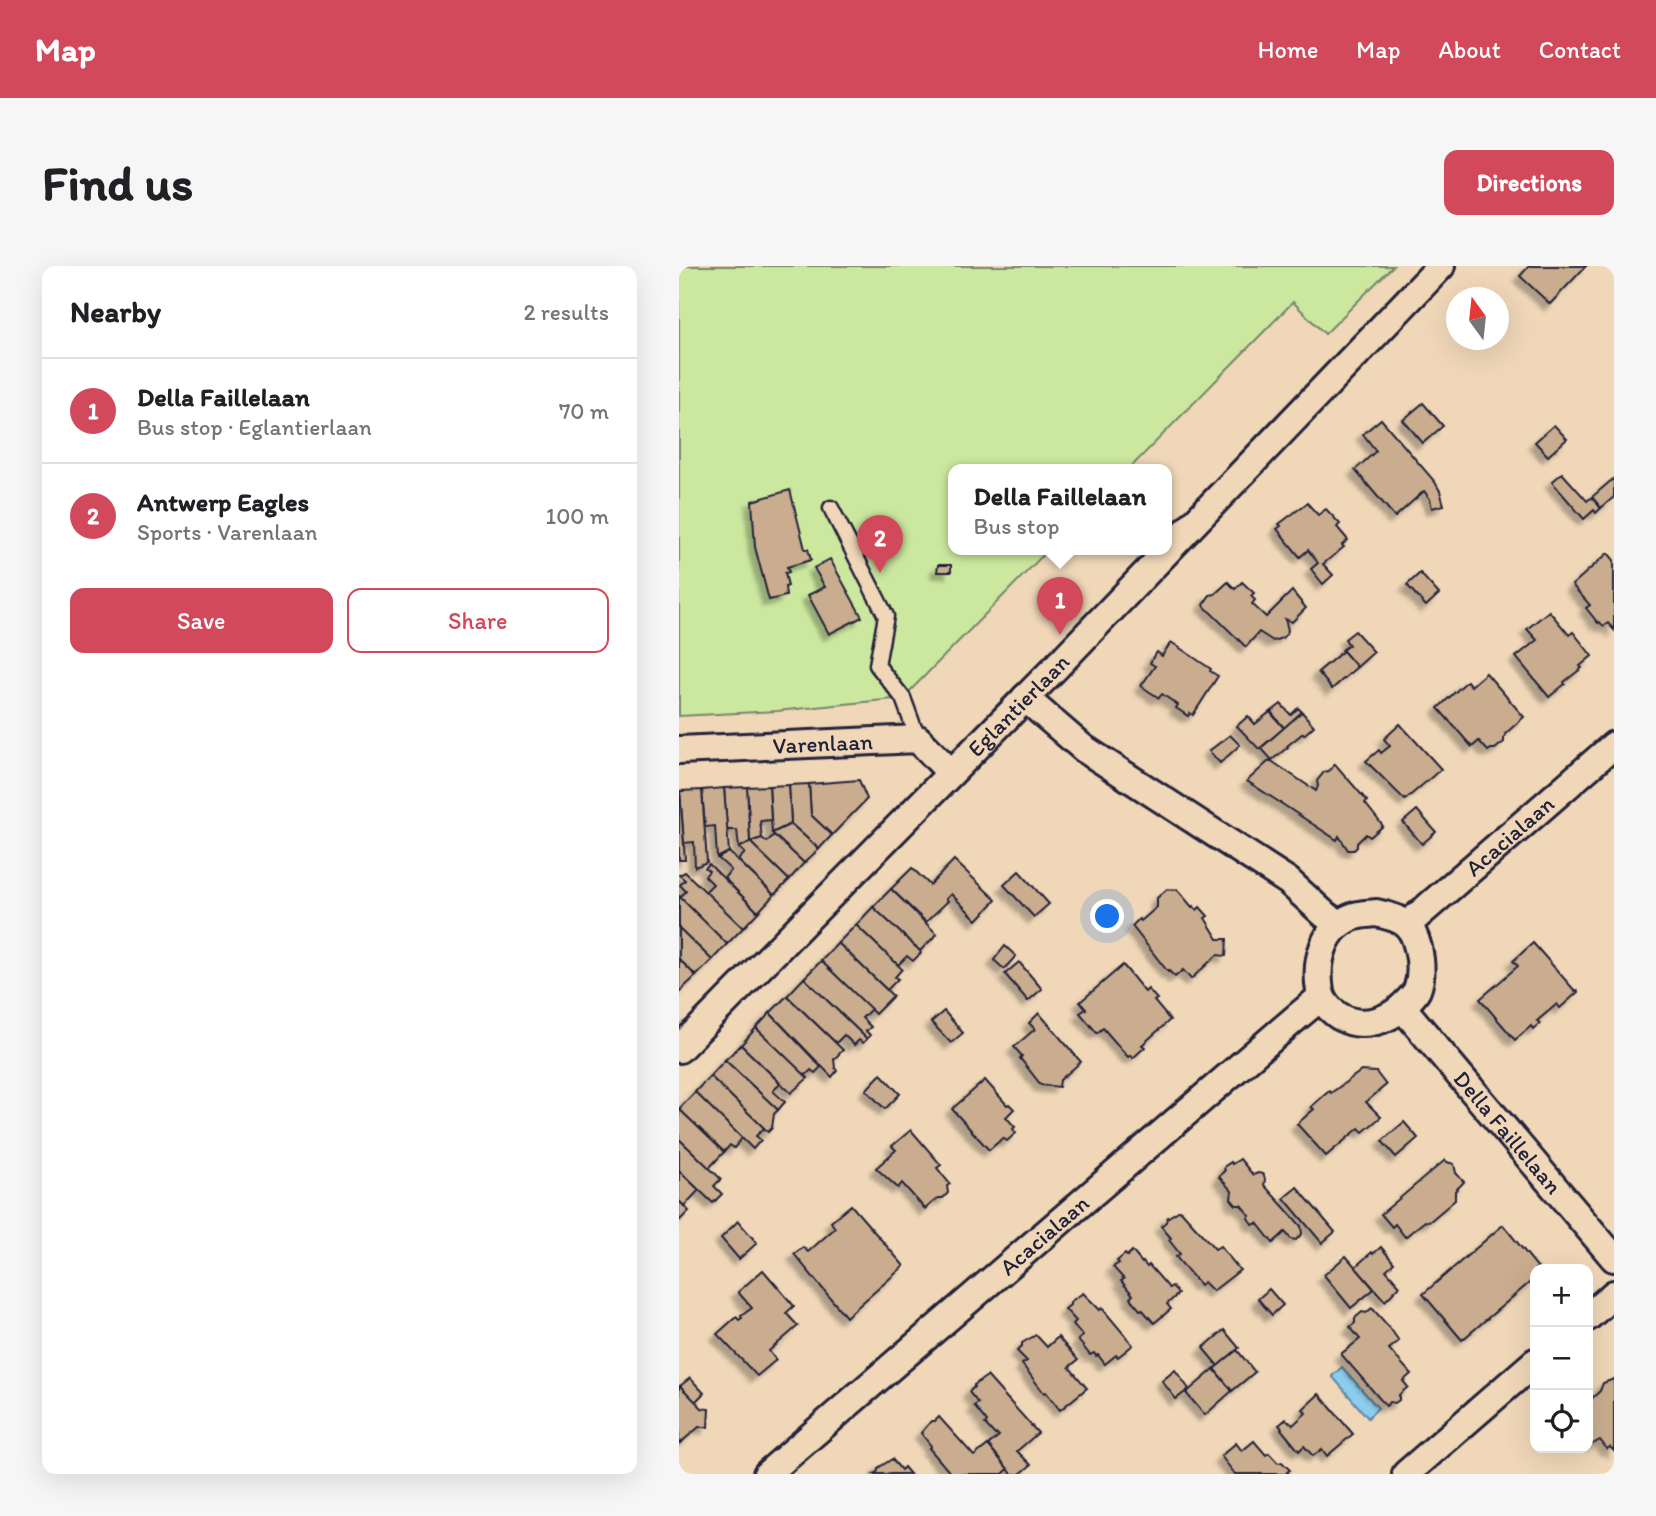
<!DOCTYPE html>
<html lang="en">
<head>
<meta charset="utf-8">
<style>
  :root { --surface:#fff; --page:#f6f6f6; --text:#202124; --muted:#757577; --line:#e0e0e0; --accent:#d1495b }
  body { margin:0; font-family:Itim,sans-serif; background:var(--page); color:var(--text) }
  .controls { position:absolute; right:21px; bottom:21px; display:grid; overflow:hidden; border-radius:14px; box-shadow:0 7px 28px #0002 }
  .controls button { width:63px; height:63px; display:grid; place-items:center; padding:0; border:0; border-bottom:2px solid var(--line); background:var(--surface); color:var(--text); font:35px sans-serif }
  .compass { position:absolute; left:767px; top:21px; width:63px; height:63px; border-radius:50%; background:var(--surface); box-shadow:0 7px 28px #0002; rotate:345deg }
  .you { position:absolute; left:429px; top:651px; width:24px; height:24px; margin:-18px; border:5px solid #fff; border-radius:50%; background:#1a73e8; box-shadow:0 0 0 10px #1a73e833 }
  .badge { display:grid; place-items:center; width:46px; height:46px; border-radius:50%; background:var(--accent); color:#fff; font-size:23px; font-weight:700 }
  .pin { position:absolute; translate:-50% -58px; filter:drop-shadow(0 2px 4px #0008) }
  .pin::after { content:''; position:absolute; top:37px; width:24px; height:21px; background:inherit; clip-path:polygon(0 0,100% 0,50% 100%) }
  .popup { position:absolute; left:269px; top:198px; width:224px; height:91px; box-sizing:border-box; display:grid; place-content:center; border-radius:14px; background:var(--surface); filter:drop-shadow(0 2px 5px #0005); font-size:23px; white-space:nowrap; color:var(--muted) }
  .popup b { font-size:26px; color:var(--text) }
  .popup::after { content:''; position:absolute; left:50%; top:100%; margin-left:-14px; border:14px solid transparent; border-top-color:var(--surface) }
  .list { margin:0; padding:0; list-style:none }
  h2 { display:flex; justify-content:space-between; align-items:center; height:91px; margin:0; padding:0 28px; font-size:30px }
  h2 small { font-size:23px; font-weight:400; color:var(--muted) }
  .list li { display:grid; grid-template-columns:46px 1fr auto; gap:21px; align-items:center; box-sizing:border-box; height:105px; padding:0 28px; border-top:2px solid var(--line) }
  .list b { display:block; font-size:26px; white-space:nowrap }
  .list p { margin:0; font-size:23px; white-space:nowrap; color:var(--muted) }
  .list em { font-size:23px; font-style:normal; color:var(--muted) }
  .actions { display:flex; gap:14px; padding:21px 28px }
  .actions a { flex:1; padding:16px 0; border:2px solid var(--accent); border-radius:14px; text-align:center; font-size:24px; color:var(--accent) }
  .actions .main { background:var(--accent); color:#fff }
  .icon { flex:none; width:38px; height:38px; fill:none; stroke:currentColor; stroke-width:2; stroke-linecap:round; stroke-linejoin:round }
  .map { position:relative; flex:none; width:935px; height:1208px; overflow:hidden; border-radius:14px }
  header { display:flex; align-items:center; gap:42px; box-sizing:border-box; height:98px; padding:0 35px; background:var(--accent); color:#fff }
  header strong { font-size:33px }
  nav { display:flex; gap:38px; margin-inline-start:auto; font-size:24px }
  .intro { display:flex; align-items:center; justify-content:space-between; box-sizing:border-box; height:168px; padding:0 42px }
  h1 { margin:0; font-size:49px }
  .button { padding:18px 32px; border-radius:14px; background:var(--accent); color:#fff; font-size:24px; font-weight:700 }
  main { display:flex; gap:42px; padding:0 42px }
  aside { flex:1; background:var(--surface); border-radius:14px; box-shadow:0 7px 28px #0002 }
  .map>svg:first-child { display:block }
  .green { fill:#cce89f; stroke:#77856d; stroke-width:2 }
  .water { fill:#8ccded; stroke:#6289a6; stroke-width:2 }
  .building { fill:#caad8e; stroke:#22223b; stroke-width:2; filter:url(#shadow) }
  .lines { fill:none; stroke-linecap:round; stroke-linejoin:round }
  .lane-casing { stroke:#22223b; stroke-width:19 }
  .street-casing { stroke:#22223b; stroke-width:32 }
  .lane { stroke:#f0d7b8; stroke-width:14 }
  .street { stroke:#f0d7b8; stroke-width:26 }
  .labels { text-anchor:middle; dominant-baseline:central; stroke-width:5; stroke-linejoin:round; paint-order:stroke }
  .street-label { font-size:23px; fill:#22223b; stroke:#f0d7b8 }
</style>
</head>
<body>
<header>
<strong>Map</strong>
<nav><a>Home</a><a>Map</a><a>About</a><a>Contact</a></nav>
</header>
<div class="intro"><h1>Find us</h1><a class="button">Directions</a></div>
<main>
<aside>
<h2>Nearby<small>2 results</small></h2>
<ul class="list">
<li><span class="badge">1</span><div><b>Della Faillelaan</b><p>Bus stop · Eglantierlaan</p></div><em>70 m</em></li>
<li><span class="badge">2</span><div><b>Antwerp Eagles</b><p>Sports · Varenlaan</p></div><em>100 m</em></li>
</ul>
<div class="actions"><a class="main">Save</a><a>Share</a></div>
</aside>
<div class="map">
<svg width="935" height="1208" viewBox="0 0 935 1208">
  <defs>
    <filter id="shadow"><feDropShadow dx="-6" dy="6" stdDeviation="2" flood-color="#0004"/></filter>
  </defs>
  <rect width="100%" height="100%" fill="#f0d7b8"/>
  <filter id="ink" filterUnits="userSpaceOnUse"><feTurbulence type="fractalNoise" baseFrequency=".0143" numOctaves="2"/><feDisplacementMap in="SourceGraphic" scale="14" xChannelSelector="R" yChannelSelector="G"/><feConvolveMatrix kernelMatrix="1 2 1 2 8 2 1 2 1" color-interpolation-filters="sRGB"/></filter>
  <g filter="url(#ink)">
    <path class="green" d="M0 0H714L646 68 614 36 450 203H274V283H370L224 432 98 445 0 450Z"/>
    <path class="water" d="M663 1101 699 1142 689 1152 653 1110Z"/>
    <g class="building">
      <path d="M850 0H907L871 38 841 10Z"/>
      <path d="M744 137 764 160 744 177 724 154Z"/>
      <path d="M702 153 756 216 761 225 765 239 753 242 751 233 745 225 716 251 676 204 697 185 684 168Z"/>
      <path d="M875 159 888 173 869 190 856 176Z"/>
      <path d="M883 207 908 235 913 231 922 242 917 247 915 244 905 253 873 216Z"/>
      <path d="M935 212V231L922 242 913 231Z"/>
      <path d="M111 224 126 283H129L132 294 108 301 110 306 106 307 109 320 106 321 107 330 90 334 76 281 73 235Z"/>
      <path d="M628 237 639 249 647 243 661 258 658 261 669 274 663 279 665 281 644 298 654 309 644 318 632 303 639 297 629 284 621 291 598 263 602 260 600 258Z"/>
      <path d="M929 287 935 294V364L929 357 925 360 920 356 919 357 907 342 911 339 893 319Z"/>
      <path d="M151 293 183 351 150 368 129 329 146 321 135 302Z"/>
      <path d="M259 299H272V306H258Z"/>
      <path d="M741 307 760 328 747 340 728 319Z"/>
      <path d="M549 316 556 323 563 316 575 327 572 330 576 334 573 338 587 351 613 325 627 342 613 356 606 353 609 364 608 368 603 372 594 375 580 366 567 381 524 339 531 329 536 328Z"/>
      <path d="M870 345 890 369 894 366 913 390 901 400 903 402 885 416 886 418 870 431 837 391 858 374 848 363Z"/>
      <path d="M676 365 695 386 678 401 663 384 670 379 666 373Z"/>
      <path d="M492 376 532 403 531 405 539 410 514 449 511 447 509 450 497 442 499 439 483 428 480 432 462 420 476 400 471 397 478 386 483 390Z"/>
      <path d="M664 385 678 401 653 423 639 406Z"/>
      <path d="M807 407 845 451 826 468 827 469 825 472V476L816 483H812L809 485 800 475 793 481 759 442 788 415 792 420Z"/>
      <path d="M602 438 612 449 619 442 623 446 605 462 592 446Z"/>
      <path d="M591 446 605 462 580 483 558 460 569 450 576 458Z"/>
      <path d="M623 446 635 460 625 469 624 467 608 480 609 481 593 494 582 482Z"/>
      <path d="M721 458 762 503 726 534 687 495 700 484 702 487 711 480 705 473Z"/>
      <path d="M551 469 561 479 541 497 530 485Z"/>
      <path d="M591 494 637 525 639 520 638 515 645 506 650 505 656 498 688 535 686 537 704 560 691 571 687 568 678 577V581L675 584H669L660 570 658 574 568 515Z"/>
      <path d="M180 514 188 533 153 569 132 549 130 518Z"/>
      <path d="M130 518 132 549 153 569 140 583 112 558 110 519Z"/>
      <path d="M110 519 112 558 93 567 90 520Z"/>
      <path d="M90 520 92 554 81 555 83 572 71 576 68 521Z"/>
      <path d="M68 521 71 576 60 582 58 564H48L45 522Z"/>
      <path d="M45 522 50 586 38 592 36 560 26 561 23 524Z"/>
      <path d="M23 524 28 596 16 601 15 576 5 577 1 525Z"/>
      <path d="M0 525H1L6 594H0Z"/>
      <path d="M738 544 757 566 743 578 724 556Z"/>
      <path d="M112 558 140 583 125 597 93 567Z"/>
      <path d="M95 569 125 597 110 614 71 576 83 572 88 576Z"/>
      <path d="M71 576 110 614 95 629 59 594 66 587 60 582Z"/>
      <path d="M50 586 95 629 79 646 45 612 52 604 39 592Z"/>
      <path d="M275 594 317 634 298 654 272 628 267 633 269 635 247 656 212 623 233 602 251 619Z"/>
      <path d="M30 598 79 646 64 662 26 626 34 618 26 610 30 605 26 602Z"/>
      <path d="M340 605 370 638 355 651 325 619Z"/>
      <path d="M6 606 64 662 48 678 1 632 7 625 1 619 6 614 0 609Z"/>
      <path d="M212 623 258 668 241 685 194 641Z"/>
      <path d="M488 623 494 624 498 623 513 641 514 640 518 644 521 641 529 650 526 652 539 673H548L547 690 538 689 512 713 504 704 496 711 490 705 489 706 453 660 460 653 462 655 478 641V632Z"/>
      <path d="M0 630 48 678 33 694 0 662Z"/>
      <path d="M194 641 241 685 242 687 234 695 228 690 219 699 177 659Z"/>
      <path d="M177 659 223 703 216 711 219 713 208 724 159 677Z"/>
      <path d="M0 662 33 694 17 710 0 693Z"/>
      <path d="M159 677 214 730 196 748 142 695Z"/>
      <path d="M854 677 896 725 898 724 899 726 881 742 878 738 858 755 861 757 854 763 852 760 836 774 801 733 839 700 834 695Z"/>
      <path d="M326 680 337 690 325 703 315 694Z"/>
      <path d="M0 693 17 710 1 725 0 724Z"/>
      <path d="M142 695 192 743 183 752 192 761 187 765 191 769 188 773 125 712Z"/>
      <path d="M340 696 363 723 349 735 326 708Z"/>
      <path d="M444 699 466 726 469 723 478 733 475 735 491 754 463 779 466 781 454 792 452 789 449 791 424 762 418 767 401 747 407 743 401 736Z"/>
      <path d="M125 712 188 773 184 777 180 774 175 779 165 769 157 777 108 730Z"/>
      <path d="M108 730 164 784 155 793 156 802 158 805 153 811 91 747Z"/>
      <path d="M265 745 284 767 272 777 252 756Z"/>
      <path d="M91 747 142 801 136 807 132 804 126 810 77 762Z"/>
      <path d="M360 747 402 796 381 814 380 821 362 819 341 792 343 790 335 781 356 763 350 757Z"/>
      <path d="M77 762 129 812 112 827 62 779Z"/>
      <path d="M62 779 101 817 94 825 106 836 99 844 46 794Z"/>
      <path d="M46 794 99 844 95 848 93 862 89 866 31 810Z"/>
      <path d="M682 805 697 806 707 819 687 836 702 851 684 866 680 862 647 890 618 858 635 843 632 841 650 825 652 827Z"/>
      <path d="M202 808 221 828 206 843 187 824Z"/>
      <path d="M31 810 85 862 77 870 82 874 74 883 16 826Z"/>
      <path d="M306 814 328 839 330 838 335 843 327 851 336 861 334 863 337 867 328 875 324 872 310 884 273 843Z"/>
      <path d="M16 826 63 872 55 882 51 879 45 886 0 843Z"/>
      <path d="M0 843 45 886 30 902 0 873Z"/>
      <path d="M725 856 739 872 717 891 703 875Z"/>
      <path d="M232 864 262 899 258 902 271 918 268 920 269 927 264 932H259L246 943 223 917 219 922 197 902 217 884 213 880Z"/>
      <path d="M0 873 42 913 35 920 43 928 34 937 0 905Z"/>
      <path d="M561 893 574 909 579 907 584 908 586 913 585 919 622 960 623 968 617 974 612 973 606 966 594 977 578 957 574 959 569 952 571 950 562 939H557L552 933 553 925 540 911 546 904 545 902 546 900 552 896 553 898Z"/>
      <path d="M766 894 768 896 775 898 777 907 785 916 776 925V934L750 956 746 955 726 971 716 958 713 961 702 948Z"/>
      <path d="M0 905 20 924 5 940 0 935Z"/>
      <path d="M618 921 656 966 643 977 605 932Z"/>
      <path d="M0 935 10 945 0 955Z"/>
      <path d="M172 939 225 1000 167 1051 115 988 124 981 129 986 156 962 152 956Z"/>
      <path d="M501 944 536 983 541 980 561 1004 534 1025 525 1016 521 1019 497 991 501 988 490 974 492 972 482 960 487 956 488 952Z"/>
      <path d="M59 955 78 977 60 993 42 972Z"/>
      <path d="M824 959 860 1003H856V1012L783 1074 744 1028Z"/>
      <path d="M702 981 715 997 707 1004 721 1020 706 1035 676 1001 693 986 694 988Z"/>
      <path d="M453 985 463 997 464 996 468 1001 470 999 490 1022 493 1020 499 1028 488 1038 492 1043 475 1057 463 1043 461 1044 451 1032 454 1029 442 1015 445 1013 434 1001 440 997 438 995 446 988 448 990Z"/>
      <path d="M667 990 695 1023 672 1042 645 1009Z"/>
      <path d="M84 1004 115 1040 107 1047 119 1060 90 1085 97 1094 78 1110 38 1068 57 1051 60 1054 63 1052 62 1050 73 1042 59 1026Z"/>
      <path d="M590 1023 604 1039 593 1049 579 1033Z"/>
      <path d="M404 1027 421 1044 423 1042 454 1079 439 1091 437 1089 426 1098 419 1089 417 1090 415 1087 411 1089 399 1074 404 1070 394 1058 397 1055 386 1043 391 1039V1036Z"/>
      <path d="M693 1042 711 1062 720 1075 710 1083 732 1108 724 1115 729 1121 720 1129V1134L716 1137 711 1136 707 1140 662 1088 681 1073 671 1061 676 1057V1052L683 1046 687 1047Z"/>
      <path d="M545 1064 560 1082 539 1100 524 1082Z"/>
      <path d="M357 1069 368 1081 379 1071 399 1094 390 1101 408 1122 381 1144 367 1126 365 1127 343 1098 348 1095 338 1085 343 1080V1077Z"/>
      <path d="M558 1084 576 1106 553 1125 535 1103Z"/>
      <path d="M535 1103 553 1125 526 1149 507 1127Z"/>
      <path d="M496 1104 510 1123 497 1133 483 1115Z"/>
      <path d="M308 1110 359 1167 338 1185 352 1199 341 1208H333L309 1179 320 1170 318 1168 316 1169 306 1158 308 1156 295 1140 299 1137 290 1126 295 1121V1119Z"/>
      <path d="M11 1112 25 1127 16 1136 1 1120Z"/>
      <path d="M935 1113V1185L931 1181 928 1183 921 1174 914 1178 909 1176V1136L921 1125 924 1117Z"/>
      <path d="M1 1120 23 1142 30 1143 29 1161H20L0 1178V1121Z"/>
      <path d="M640 1128 674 1168 648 1190 643 1183 634 1190 625 1180 620 1185 602 1163 603 1162 600 1159 607 1153 614 1159 627 1147 624 1143Z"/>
      <path d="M260 1151 295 1190 309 1179 329 1203 324 1208H272L250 1182 252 1180 242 1167 252 1155H256Z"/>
      <path d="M575 1175 587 1189 590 1187 599 1197 603 1196 611 1204 608 1206 610 1208H556L542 1190 557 1177 563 1185Z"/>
      <path d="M213 1193 222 1204 225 1201 231 1208H195L199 1205V1202Z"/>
    </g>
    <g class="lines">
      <g class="lane-casing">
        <path id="lane" d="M152 242 207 350 198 399 224 432 239 473"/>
      </g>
      <g class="street-casing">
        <g id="street">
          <path d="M346 432 404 482 609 615 645 648 659 658"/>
          <path id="s1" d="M0 484 239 473 272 507"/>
          <path d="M697 647C707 649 719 652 727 658 734 664 737 674 739 682 742 695 743 711 738 724 736 728 731 733 728 736 711 755 682 764 660 750 651 744 643 736 641 725 636 696 644 660 676 650 682 648 690 648 697 647Z"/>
          <path id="s2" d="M728 659 935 479"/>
          <path id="s3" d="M723 741 935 992"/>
          <path id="s4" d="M0 783 376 402 762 0"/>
          <path d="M909 1051 935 1028"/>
          <path id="s5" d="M88 1208 618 751 642 731"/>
          <path d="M727 1208 856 1096"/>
        </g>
      </g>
      <use href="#lane" class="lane"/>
      <use href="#street" class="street"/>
    </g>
  </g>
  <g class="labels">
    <g class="street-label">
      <text stroke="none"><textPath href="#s4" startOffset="483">Eglantierlaan</textPath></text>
      <text stroke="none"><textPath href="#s1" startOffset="144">Varenlaan</textPath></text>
      <text stroke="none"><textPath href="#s2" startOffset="136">Acacialaan</textPath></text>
      <text stroke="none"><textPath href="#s3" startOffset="164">Della Faillelaan</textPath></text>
      <text stroke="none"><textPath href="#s5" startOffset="366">Acacialaan</textPath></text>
    </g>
  </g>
</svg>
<div class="controls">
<button>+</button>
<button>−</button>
<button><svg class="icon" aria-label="locate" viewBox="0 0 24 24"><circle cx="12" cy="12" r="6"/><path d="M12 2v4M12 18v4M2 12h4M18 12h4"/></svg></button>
</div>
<svg class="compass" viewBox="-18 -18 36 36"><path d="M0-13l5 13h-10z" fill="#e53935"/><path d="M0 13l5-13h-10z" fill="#757577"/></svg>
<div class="you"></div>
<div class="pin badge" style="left:381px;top:369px">1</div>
<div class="popup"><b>Della Faillelaan</b>Bus stop</div>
<div class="pin badge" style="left:201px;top:307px">2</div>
</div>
</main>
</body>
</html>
